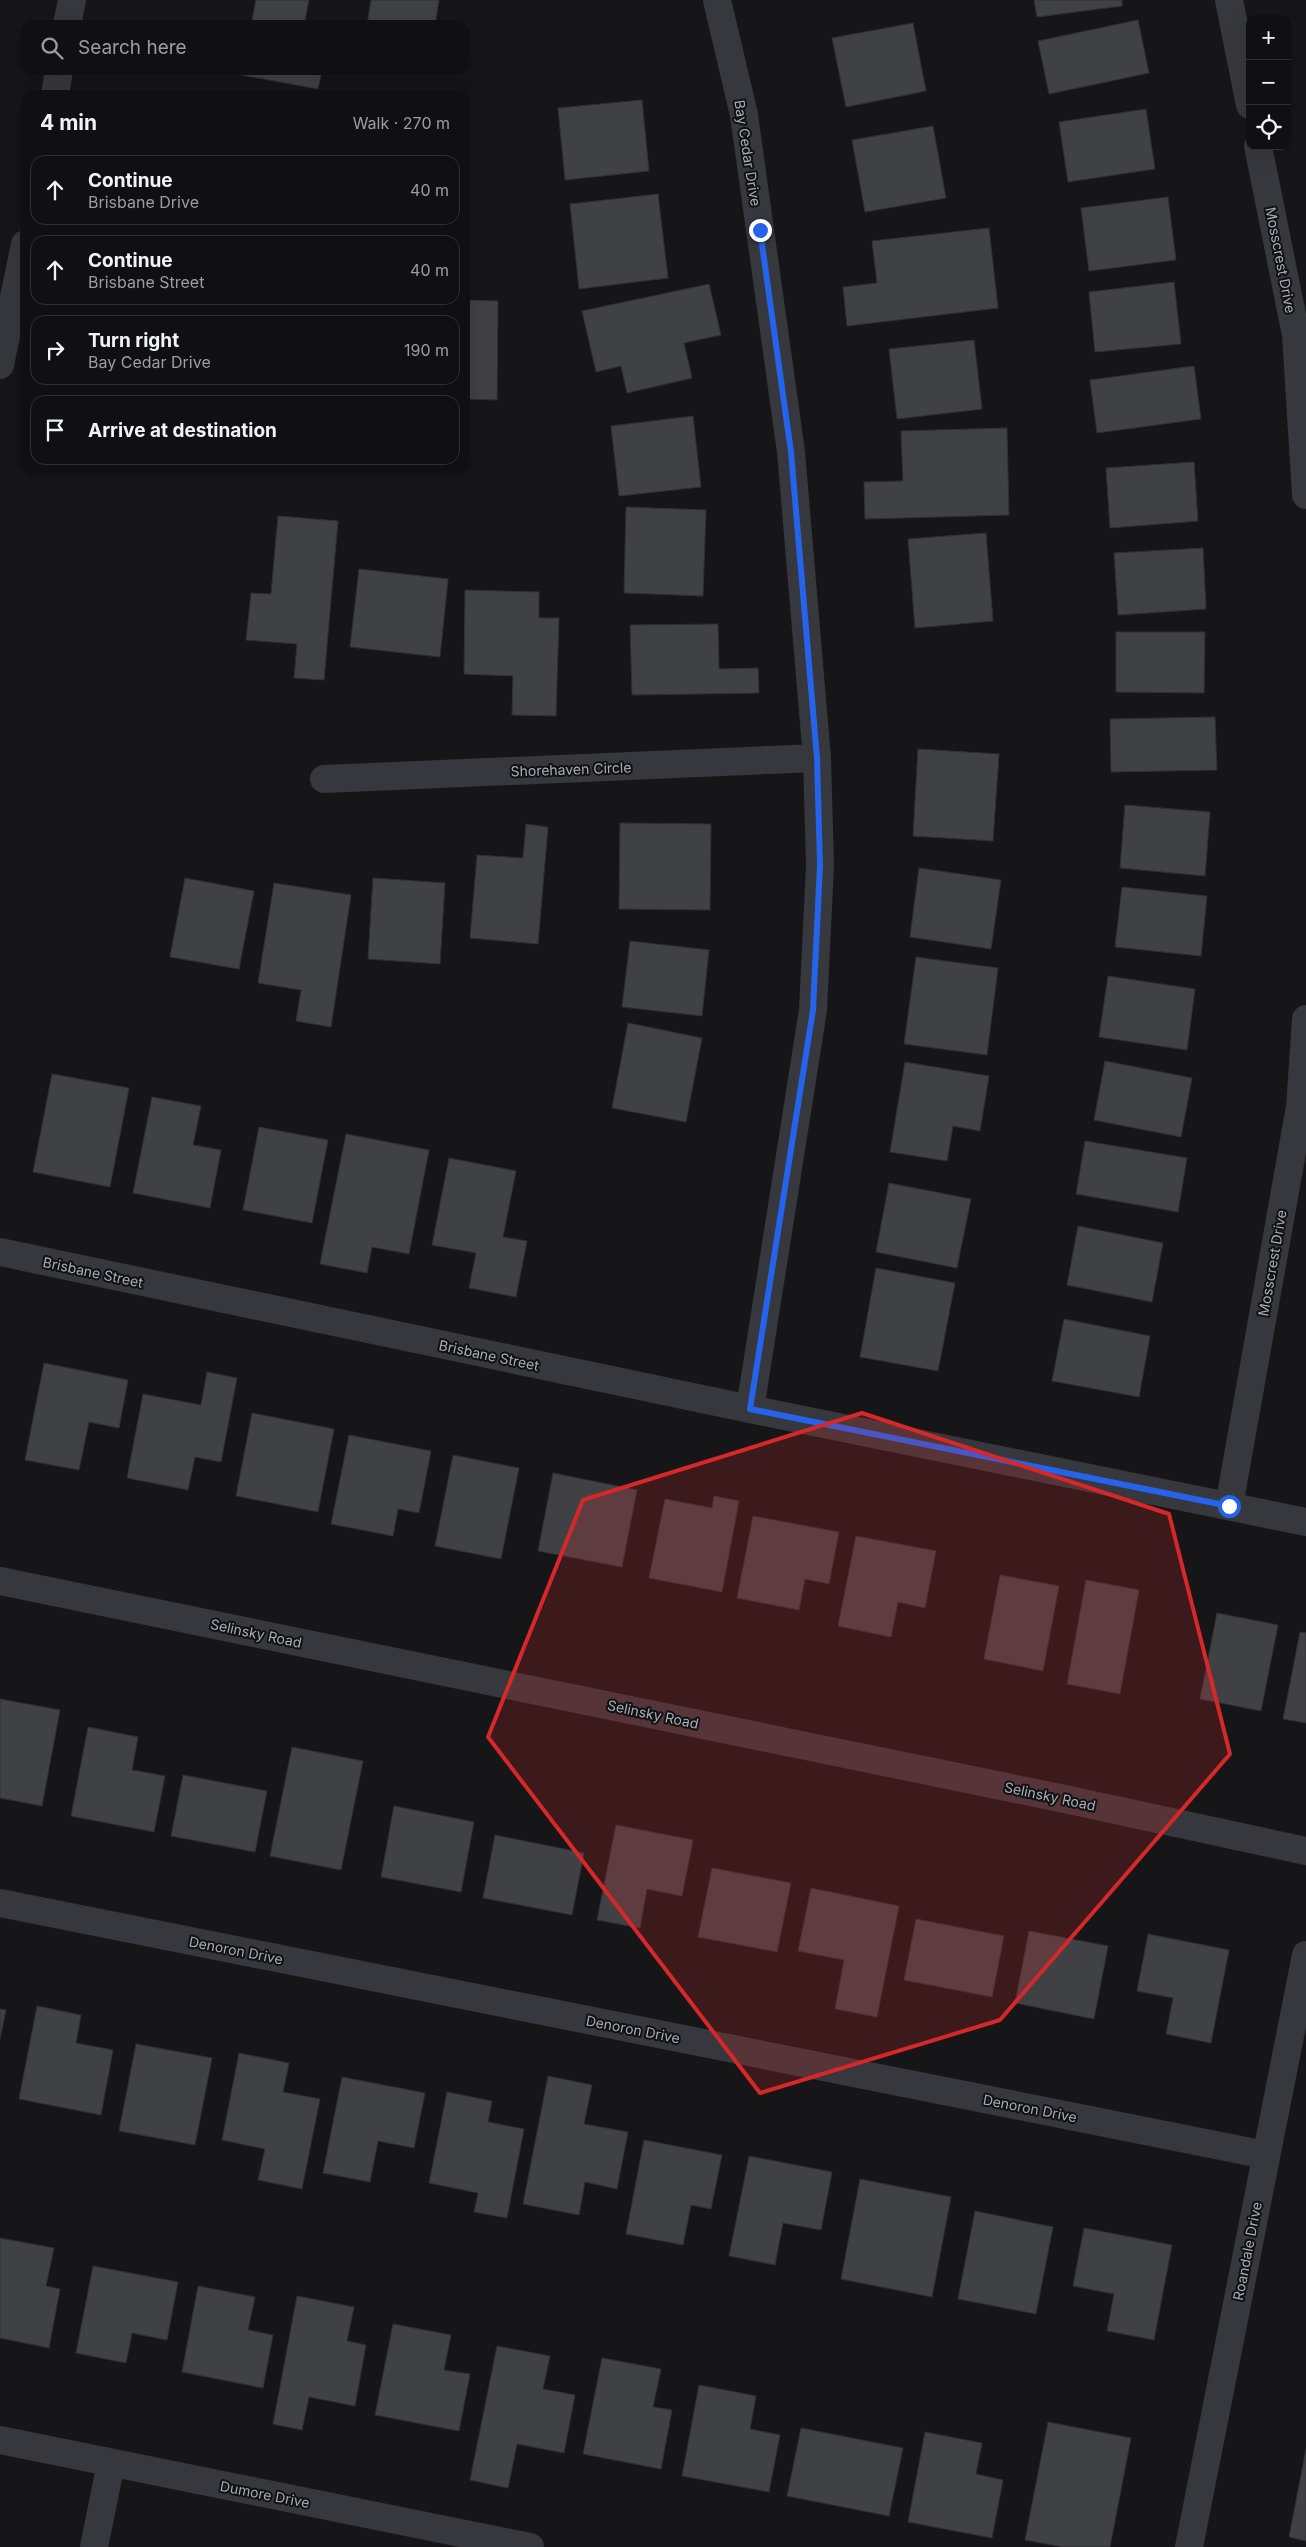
<!DOCTYPE html>
<html lang="en">
<head>
<meta charset="utf-8">
<style>
  :root { --surface:#101012; --page:#19191b; --text:#f1f3f6; --muted:#9c9d9f; --line:#303032 }
  body { margin:0; font-family:Inter,sans-serif; background:var(--page); color:var(--text) }
  .controls { position:absolute; right:15px; top:15px; display:grid; overflow:hidden; border-radius:10px; box-shadow:0 5px 20px #0002 }
  .controls button { width:45px; height:45px; display:grid; place-items:center; padding:0; border:0; border-bottom:1px solid var(--line); background:var(--surface); color:var(--text); font:25px sans-serif }
  .stop { position:absolute; width:15px; height:15px; margin:-11px; border:4px solid #2563eb; border-radius:50%; background:#fff }
  .stop.end { background:#2563eb; border-color:#fff; box-shadow:0 1px 5px #0008 }
  .list { margin:0; padding:0; list-style:none }
  h2 { display:flex; justify-content:space-between; align-items:center; height:65px; margin:0; padding:0 20px; font-size:21px }
  h2 small { font-size:16px; font-weight:400; color:var(--muted) }
  .list li { display:grid; grid-template-columns:32px 1fr auto; gap:15px; align-items:center; box-sizing:border-box; height:70px; margin:0 10px 10px; padding:0 10px; border:1px solid var(--line); border-radius:15px }
  .list b { display:block; font-size:19px; white-space:nowrap }
  .list p { margin:0; font-size:16px; white-space:nowrap; color:var(--muted) }
  .list em { font-size:16px; font-style:normal; color:var(--muted) }
  .icon { flex:none; width:28px; height:28px; fill:none; stroke:currentColor; stroke-width:2; stroke-linecap:round; stroke-linejoin:round }
  .map { position:relative; flex:none; width:1306px; height:2547px; overflow:hidden }
  .search { position:absolute; background:var(--surface); box-shadow:0 5px 20px #0002; left:20px; top:20px; width:450px; height:55px; display:flex; align-items:center; gap:12px; box-sizing:border-box; padding:0 18px; border-radius:15px; color:var(--muted); font-size:19px }
  .panel { position:absolute; background:var(--surface); box-shadow:0 5px 20px #0002; left:20px; top:90px; width:450px; height:385px; border-radius:15px }
  .map>svg:first-child { display:block }
  .building { fill:#404145; stroke:#303034 }
  .lines { fill:none; stroke-linecap:round; stroke-linejoin:round }
  .street { stroke:#37383d; stroke-width:28 }
  .route { stroke:#2563eb; stroke-width:6 }
  .marked { fill:#d62828; fill-opacity:0.2; stroke:#d62828; stroke-width:4; stroke-linejoin:round }
  .labels { text-anchor:middle; dominant-baseline:central; stroke-width:4; stroke-linejoin:round; paint-order:stroke }
  .street-label { font-size:14px; fill:#a8adb8; stroke:#111113 }
</style>
</head>
<body>
<div class="map">
<svg width="1306" height="2547" viewBox="0 0 1306 2547">
  <rect width="100%" height="100%" fill="#161618"/>
  <g class="building">
    <path d="M256 0H309L304 25H251Z"/>
    <path d="M371 0H439L435 25H367Z"/>
    <path d="M1034 0H1122V6L1037 17Z"/>
    <path d="M1138 20 1149 73 1049 94 1038 41Z"/>
    <path d="M913 23 926 91 846 107 832 38Z"/>
    <path d="M242 70H322L318 89 241 75Z"/>
    <path d="M642 100 649 171 565 180 558 108Z"/>
    <path d="M1146 109 1155 169 1068 182 1059 122Z"/>
    <path d="M933 126 946 198 865 212 852 140Z"/>
    <path d="M658 194 668 278 579 289 570 204Z"/>
    <path d="M1168 197 1176 260 1089 271 1081 208Z"/>
    <path d="M989 228 998 308 847 326 843 287 877 283 872 241Z"/>
    <path d="M1174 282 1181 344 1095 352 1089 292Z"/>
    <path d="M709 284 721 335 684 343 692 378 627 393 621 366 596 372 582 311Z"/>
    <path d="M465 300 498 301 497 400 465 399Z"/>
    <path d="M974 340 982 409 897 419 889 349Z"/>
    <path d="M1194 366 1201 419 1097 433 1090 380Z"/>
    <path d="M693 416 701 487 619 496 611 426Z"/>
    <path d="M1007 428 1009 515 865 519 864 482 903 481 901 431Z"/>
    <path d="M1194 462 1198 521 1110 528 1106 468Z"/>
    <path d="M626 507 706 510 703 596 624 593Z"/>
    <path d="M278 516 338 521 324 680 294 678 297 644 246 640 251 593 271 594Z"/>
    <path d="M986 533 993 621 915 628 908 539Z"/>
    <path d="M1203 548 1206 609 1118 615 1114 553Z"/>
    <path d="M359 569 448 579 440 657 350 647Z"/>
    <path d="M465 590 539 592V618H559L556 716 512 715 513 676 464 674Z"/>
    <path d="M718 624 719 669 758 668 759 693 632 695 630 625Z"/>
    <path d="M1116 632H1205L1204 693 1116 692Z"/>
    <path d="M1215 717 1217 770 1111 772 1110 719Z"/>
    <path d="M918 749 999 754 993 841 913 836Z"/>
    <path d="M1125 805 1210 812 1205 876 1120 868Z"/>
    <path d="M620 823 711 824 710 910 619 909Z"/>
    <path d="M526 824 548 827 538 944 470 938 477 855 523 858Z"/>
    <path d="M919 868 1001 880 991 949 910 937Z"/>
    <path d="M185 878 254 891 239 969 170 957Z"/>
    <path d="M373 878 445 883 440 964 368 959Z"/>
    <path d="M274 883 351 895 331 1027 296 1021 301 990 258 983Z"/>
    <path d="M1122 887 1207 896 1201 956 1115 947Z"/>
    <path d="M630 941 709 950 702 1016 622 1007Z"/>
    <path d="M916 957 998 968 987 1055 904 1044Z"/>
    <path d="M1108 976 1195 989 1187 1050 1099 1037Z"/>
    <path d="M628 1023 702 1038 686 1122 612 1108Z"/>
    <path d="M1105 1061 1192 1078 1181 1137 1094 1120Z"/>
    <path d="M905 1062 989 1076 980 1131 953 1126 947 1161 890 1152Z"/>
    <path d="M52 1074 129 1088 110 1187 33 1172Z"/>
    <path d="M152 1097 201 1106 193 1145 221 1150 210 1208 133 1193Z"/>
    <path d="M259 1127 328 1140 312 1223 243 1210Z"/>
    <path d="M346 1134 429 1150 409 1254 372 1247 367 1273 320 1264Z"/>
    <path d="M1085 1141 1187 1158 1178 1212 1076 1194Z"/>
    <path d="M449 1158 516 1171 503 1237 527 1241 516 1297 469 1288 476 1253 432 1245Z"/>
    <path d="M889 1183 971 1199 957 1268 876 1252Z"/>
    <path d="M1078 1226 1163 1243 1152 1302 1067 1285Z"/>
    <path d="M876 1268 955 1283 938 1371 860 1357Z"/>
    <path d="M1064 1319 1150 1336 1139 1397 1052 1381Z"/>
    <path d="M44 1363 128 1380 119 1428 89 1422 79 1470 25 1460Z"/>
    <path d="M207 1372 237 1378 221 1462 195 1457 188 1490 127 1478 143 1394 201 1405Z"/>
    <path d="M252 1413 334 1429 318 1512 236 1496Z"/>
    <path d="M349 1435 431 1451 419 1513 398 1509 393 1536 331 1524Z"/>
    <path d="M453 1455 519 1468 501 1559 435 1546Z"/>
    <path d="M553 1473 637 1490 622 1567 538 1551Z"/>
    <path d="M714 1496 739 1501 722 1592 649 1578 665 1499 712 1508Z"/>
    <path d="M753 1516 839 1532 829 1584 805 1579 799 1610 737 1598Z"/>
    <path d="M856 1536 936 1551 925 1608 898 1602 891 1637 838 1626Z"/>
    <path d="M1000 1575 1059 1586 1043 1671 984 1659Z"/>
    <path d="M1086 1580 1139 1590 1120 1694 1067 1684Z"/>
    <path d="M1217 1613 1278 1625 1261 1711 1200 1699Z"/>
    <path d="M1300 1632 1306 1633V1723L1283 1719Z"/>
    <path d="M0 1699 60 1710 42 1806 0 1798Z"/>
    <path d="M88 1727 138 1737 132 1770 165 1776 154 1832 71 1816Z"/>
    <path d="M292 1747 363 1761 341 1870 270 1856Z"/>
    <path d="M183 1775 267 1791 255 1852 171 1836Z"/>
    <path d="M394 1806 474 1822 461 1892 381 1877Z"/>
    <path d="M616 1825 693 1840 682 1896 647 1889 640 1928 597 1920Z"/>
    <path d="M495 1835 584 1853 572 1915 483 1898Z"/>
    <path d="M712 1868 791 1883 777 1952 698 1937Z"/>
    <path d="M811 1888 899 1906 877 2017 835 2009 844 1960 798 1951Z"/>
    <path d="M916 1919 1004 1936 992 1997 904 1980Z"/>
    <path d="M1029 1931 1108 1946 1094 2019 1015 2003Z"/>
    <path d="M1148 1934 1229 1950 1211 2043 1166 2034 1173 1998 1137 1991Z"/>
    <path d="M37 2006 81 2015 76 2043 113 2050 101 2115 19 2099Z"/>
    <path d="M0 2009 6 2010 0 2039Z"/>
    <path d="M136 2044 212 2058 195 2145 119 2131Z"/>
    <path d="M239 2053 289 2063 283 2092 320 2099 302 2189 258 2180 265 2149 222 2140Z"/>
    <path d="M548 2076 592 2085 584 2124 628 2132 617 2189 585 2182 579 2215 523 2204Z"/>
    <path d="M342 2077 425 2093 414 2148 378 2141 370 2182 323 2173Z"/>
    <path d="M447 2092 492 2101 488 2122 524 2129 507 2218 474 2212 478 2193 429 2183Z"/>
    <path d="M644 2140 722 2155 711 2209 691 2205 683 2245 626 2234Z"/>
    <path d="M749 2156 832 2172 821 2230 783 2223 775 2265 729 2256Z"/>
    <path d="M860 2179 951 2197 932 2297 841 2279Z"/>
    <path d="M975 2211 1053 2227 1036 2314 958 2299Z"/>
    <path d="M1084 2228 1172 2245 1154 2340 1107 2331 1114 2294 1073 2286Z"/>
    <path d="M0 2238 54 2248 46 2286 60 2289 49 2348 0 2338Z"/>
    <path d="M93 2266 178 2282 167 2340 132 2333 126 2363 76 2353Z"/>
    <path d="M198 2286 255 2297 248 2330 273 2335 263 2388 182 2372Z"/>
    <path d="M297 2296 354 2307 347 2341 366 2345 355 2406 309 2397 302 2430 273 2424Z"/>
    <path d="M393 2324 451 2335 444 2370 470 2374 459 2431 375 2415Z"/>
    <path d="M497 2346 550 2356 543 2389 575 2395 564 2453 517 2444 508 2488 470 2480Z"/>
    <path d="M602 2358 661 2369 653 2407 672 2410 661 2469 583 2454Z"/>
    <path d="M699 2385 756 2396 750 2429 780 2435 769 2492 682 2476Z"/>
    <path d="M1048 2422 1131 2438 1110 2547H1063L1025 2540Z"/>
    <path d="M801 2428 903 2448 889 2516 787 2496Z"/>
    <path d="M925 2432 982 2443 976 2474 1003 2480 992 2538 908 2522Z"/>
    <path d="M1306 2449V2541L1289 2537Z"/>
  </g>
  <g class="lines">
    <g class="street">
      <path d="M717 0 744 115 791 452 817 758 820 865 813 1010 750 1409"/>
      <path d="M1229 0 1250 105"/>
      <path d="M67 25 72 0"/>
      <path d="M55 95 59 70"/>
      <path d="M1258 146 1296 335 1306 495"/>
      <path d="M0 365 25 244"/>
      <path d="M324 779 817 758"/>
      <path d="M0 1252 750 1409 1306 1522"/>
      <path d="M1229 1506 1300 1107 1306 1019"/>
      <path d="M0 1581 1060 1798 1306 1851"/>
      <path d="M0 1903 1266 2155"/>
      <path d="M0 2440 530 2547"/>
      <path d="M94 2547 111 2463"/>
      <path d="M1189 2547 1306 1955"/>
    </g>
  </g>
  <g class="lines">
    <path class="route" d="M760 230 791 452 817 758 820 865 813 1010 750 1409 1229 1506"/>
  </g>
  <path class="marked" d="M862 1413 1169 1514 1230 1754 1000 2020 760 2093 488 1737 583 1500Z"/>
  <g class="labels">
    <g class="street-label">
      <text transform="translate(748 153) rotate(81)">Bay Cedar Drive</text>
      <text transform="translate(1281 260) rotate(79)">Mosscrest Drive</text>
      <text transform="translate(571 769) rotate(-2)">Shorehaven Circle</text>
      <text transform="translate(1272 1263) rotate(-80)">Mosscrest Drive</text>
      <text transform="translate(93 1272) rotate(12)">Brisbane Street</text>
      <text transform="translate(489 1355) rotate(12)">Brisbane Street</text>
      <text transform="translate(256 1633) rotate(12)">Selinsky Road</text>
      <text transform="translate(653 1714) rotate(12)">Selinsky Road</text>
      <text transform="translate(1050 1796) rotate(12)">Selinsky Road</text>
      <text transform="translate(236 1950) rotate(11)">Denoron Drive</text>
      <text transform="translate(633 2029) rotate(11)">Denoron Drive</text>
      <text transform="translate(1030 2108) rotate(11)">Denoron Drive</text>
      <text transform="translate(1247 2251) rotate(-79)">Roandale Drive</text>
      <text transform="translate(265 2494) rotate(11)">Dumore Drive</text>
    </g>
  </g>
</svg>
<div class="controls">
<button>+</button>
<button>−</button>
<button><svg class="icon" aria-label="locate" viewBox="0 0 24 24"><circle cx="12" cy="12" r="6"/><path d="M12 2v4M12 18v4M2 12h4M18 12h4"/></svg></button>
</div>
<div class="stop" style="left:1229px;top:1506px"></div>
<div class="stop end" style="left:760px;top:230px"></div>
<div class="search"><svg class="icon" aria-label="search" viewBox="0 0 24 24"><circle cx="10" cy="10" r="6"/><path d="M15 15l6 6"/></svg>Search here</div>
<section class="panel">
<h2>4 min<small>Walk · 270 m</small></h2>
<ul class="list">
<li><svg class="icon" aria-label="ahead" viewBox="0 0 24 24"><path d="M12 20V5M6 11l6-6 6 6"/></svg><div><b>Continue</b><p>Brisbane Drive</p></div><em>40 m</em></li>
<li><svg class="icon" aria-label="ahead" viewBox="0 0 24 24"><path d="M12 20V5M6 11l6-6 6 6"/></svg><div><b>Continue</b><p>Brisbane Street</p></div><em>40 m</em></li>
<li><svg class="icon" aria-label="right" viewBox="0 0 24 24"><path d="M7 20v-9h11M14 6l5 5-5 5"/></svg><div><b>Turn right</b><p>Bay Cedar Drive</p></div><em>190 m</em></li>
<li><svg class="icon" aria-label="arrive" viewBox="0 0 24 24"><path d="M6 21V4h12l-3 4 3 4H6"/></svg><div><b>Arrive at destination</b></div></li>
</ul>
</section>
</div>
</body>
</html>
